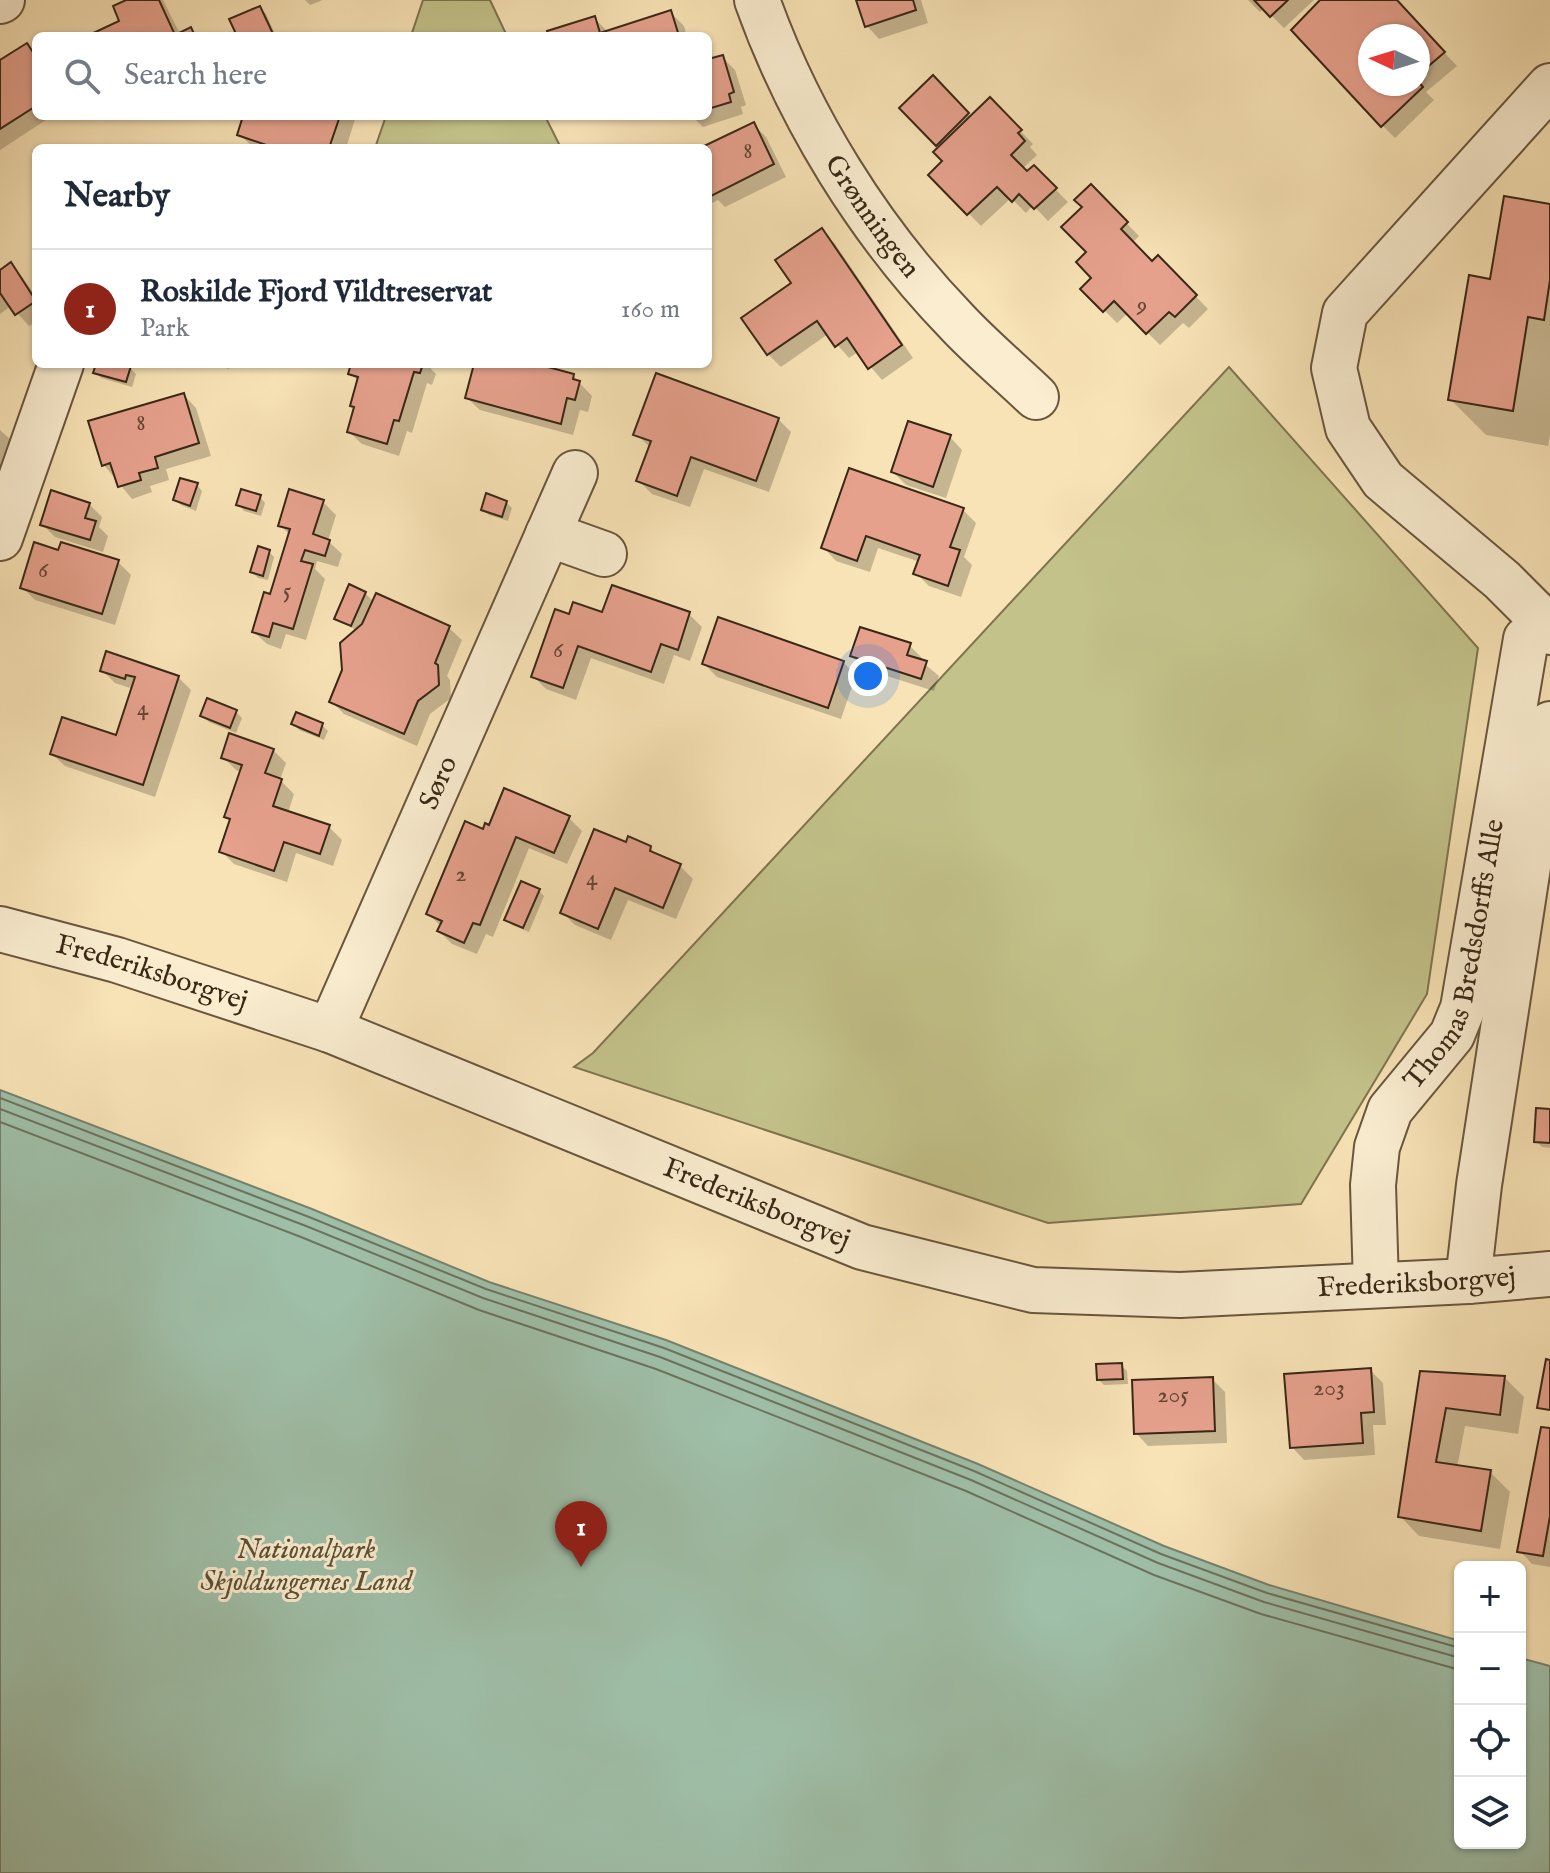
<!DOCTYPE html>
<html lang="en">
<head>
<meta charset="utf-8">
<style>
  :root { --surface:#fff; --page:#f2f2f3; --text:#1f2937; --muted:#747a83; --line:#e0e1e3; --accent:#8f2418 }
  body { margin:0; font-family:"IM FELL English",serif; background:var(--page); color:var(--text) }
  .controls { position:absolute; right:24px; bottom:24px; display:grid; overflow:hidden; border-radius:12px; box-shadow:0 2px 6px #0004 }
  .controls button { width:72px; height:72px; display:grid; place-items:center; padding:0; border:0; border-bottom:2px solid var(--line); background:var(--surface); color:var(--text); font:40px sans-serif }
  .compass { position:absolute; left:1358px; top:24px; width:72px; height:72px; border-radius:50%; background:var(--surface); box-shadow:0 2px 6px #0004; rotate:274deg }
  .you { position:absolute; left:868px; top:676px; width:28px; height:28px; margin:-20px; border:6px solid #fff; border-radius:50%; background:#1a73e8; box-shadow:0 0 0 12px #1a73e833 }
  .badge { display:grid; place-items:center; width:52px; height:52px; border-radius:50%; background:var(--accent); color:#fff; font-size:26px; font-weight:700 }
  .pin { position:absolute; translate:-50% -66px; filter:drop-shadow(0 2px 4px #0008) }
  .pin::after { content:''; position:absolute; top:42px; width:28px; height:24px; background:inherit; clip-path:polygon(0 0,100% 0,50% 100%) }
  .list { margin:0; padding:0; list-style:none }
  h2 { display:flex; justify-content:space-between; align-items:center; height:104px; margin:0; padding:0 32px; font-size:34px }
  h2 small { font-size:26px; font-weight:400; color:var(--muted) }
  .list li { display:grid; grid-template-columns:52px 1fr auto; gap:24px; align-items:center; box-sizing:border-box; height:120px; padding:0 32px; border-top:2px solid var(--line) }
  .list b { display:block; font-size:30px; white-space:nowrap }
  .list p { margin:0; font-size:26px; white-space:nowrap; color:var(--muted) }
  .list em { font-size:26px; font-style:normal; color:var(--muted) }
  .icon { flex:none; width:44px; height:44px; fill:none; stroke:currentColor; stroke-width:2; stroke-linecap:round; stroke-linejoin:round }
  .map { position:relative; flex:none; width:1550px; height:1873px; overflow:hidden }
  .search { position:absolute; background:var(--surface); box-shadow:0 2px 6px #0004; left:32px; top:32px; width:680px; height:88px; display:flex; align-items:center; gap:20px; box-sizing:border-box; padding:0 28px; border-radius:12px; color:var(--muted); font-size:30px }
  .panel { position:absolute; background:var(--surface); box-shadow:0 2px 6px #0004; left:32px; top:144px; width:680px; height:224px; border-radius:12px }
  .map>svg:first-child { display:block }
  .green { fill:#c3c28a; stroke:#7e7450; stroke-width:2 }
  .water { fill:#9fbfa8; stroke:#76826d; stroke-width:2 }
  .shadow { fill:#0003; fill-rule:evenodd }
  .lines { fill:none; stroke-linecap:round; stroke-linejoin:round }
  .shore { stroke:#6c735e; stroke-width:2 }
  .building { fill:#e6a18d; stroke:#392715; stroke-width:2 }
  .minor-casing { stroke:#69563d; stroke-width:48 }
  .minor { stroke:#faedd0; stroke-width:44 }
  .labels { text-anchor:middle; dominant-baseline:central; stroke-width:6; stroke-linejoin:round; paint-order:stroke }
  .number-label { font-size:24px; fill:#644633 }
  .street-label { font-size:28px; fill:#392715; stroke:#faedd0 }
  .park-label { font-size:28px; font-style:italic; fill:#5c4e32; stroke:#faedd0 }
</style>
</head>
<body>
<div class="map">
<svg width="1550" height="1873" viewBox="0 0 1550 1873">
  <rect width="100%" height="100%" fill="#f8e3b6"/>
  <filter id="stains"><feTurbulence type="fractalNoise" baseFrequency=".0025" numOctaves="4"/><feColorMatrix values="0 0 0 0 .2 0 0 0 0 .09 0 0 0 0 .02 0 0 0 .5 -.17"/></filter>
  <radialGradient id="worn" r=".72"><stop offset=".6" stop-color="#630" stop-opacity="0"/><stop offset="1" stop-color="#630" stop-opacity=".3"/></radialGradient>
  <g class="green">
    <path d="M423 0H490L507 36H411Z"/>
    <path d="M386 116H545L561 148H375Z"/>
    <path d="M1229 367 1478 648 1427 994 1301 1204 1048 1223 574 1067 593 1053Z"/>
  </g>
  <path class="water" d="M0 1090 312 1209 489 1282 666 1340 978 1464 1164 1546 1269 1585 1460 1641V1843H1520V1658L1550 1666V1873H0Z"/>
  <g class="shadow">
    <path d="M131 0H163L180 34 190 30 196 36H92L122 22Z"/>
    <path d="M305 0H323L310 5Z"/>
    <path d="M858 0H921L928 23 879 39 867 26Z"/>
    <path d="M1248 0H1314L1284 28 1264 8 1260 12Z"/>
    <path d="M1322 0H1395L1457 66 1426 92 1434 100 1395 138 1382 125ZM1370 36H1418V84H1370Z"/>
    <path d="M260 8 266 14 276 36H239Z"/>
    <path d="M671 13 684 26 687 36H550L594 18 607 31Z"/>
    <path d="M26 45 36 55V116H52L0 150V63Z"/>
    <path d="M722 57 735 70 746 105 741 107 743 114 703 127 692 116H708V62Z"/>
    <path d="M933 77 972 118 990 100 1033 144 1030 147 1037 155 1022 169 1027 174 1034 168 1068 202 1048 221 1033 205 1026 213 1011 198 981 226 931 175 945 161 941 148 902 108Z"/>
    <path d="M245 116H356L346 148H254L239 134Z"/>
    <path d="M753 124 766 137 786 177 725 207 718 200 708 205V148H704Z"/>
    <path d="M1091 187 1139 236 1132 243 1152 263 1158 258 1208 309 1189 328 1183 323 1160 345 1128 313 1117 323 1083 289 1094 278 1084 207Z"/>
    <path d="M1550 206V435L1548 446 1486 435 1450 399 1491 281Z"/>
    <path d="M822 231 835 244 913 358 882 380 858 352 849 358 828 334 781 367 768 354 794 284Z"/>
    <path d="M10 265 23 278 36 297V322L29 326 11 306 0 314V272Z"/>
    <path d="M98 364H117L130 368 136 374 132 387 101 378 95 372Z"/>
    <path d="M214 364H231L229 369Z"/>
    <path d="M353 364H432L431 369 436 374 432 385 427 383 412 433 407 431 399 456 362 444 349 432 356 409 352 405 359 382 351 374Z"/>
    <path d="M476 364H529L573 376 592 396 588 412 580 410 573 435 480 410 467 398Z"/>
    <path d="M184 395 196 408 211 456 166 469 169 480 150 486 152 492 132 499 104 465Z"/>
    <path d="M778 419 791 432 769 492 704 469 690 507 652 494 639 481 651 448 636 434Z"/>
    <path d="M0 430 12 441 0 477Z"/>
    <path d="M950 437 962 450 946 498 906 485 893 472Z"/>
    <path d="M850 471 963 510 976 523 964 557 972 565 961 597 929 586 916 573 920 562 878 548 870 572 836 561 824 548Z"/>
    <path d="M197 485 202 491 196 511 181 505 175 500Z"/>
    <path d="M260 497 265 503 261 516 244 511 239 505Z"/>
    <path d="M323 502 336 515 328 541 342 554 338 567 317 561 315 569 325 579 306 640 286 634 281 649 267 644 254 632 272 596 290 535 280 525Z"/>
    <path d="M506 502 512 508 508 521 489 515 483 509Z"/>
    <path d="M89 504 102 517 99 527 108 536 103 552 55 537 42 524Z"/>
    <path d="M269 552 274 557 268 580 258 578 252 572Z"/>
    <path d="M59 553 118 562 131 575 115 625 35 600 22 587Z"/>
    <path d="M613 587 689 614 702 627 690 661 674 655 664 684 591 658 576 700 546 689 533 676 570 617 604 615Z"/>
    <path d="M365 593 374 602 449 628 462 640 447 676 450 680 451 698 430 714 417 746 344 714 331 701 357 631 337 618Z"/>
    <path d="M909 645 922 658 921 661 939 676 934 691 865 669 852 656Z"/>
    <path d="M843 662 856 675 841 719 717 677 704 664Z"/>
    <path d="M102 670 178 677 191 690 155 797 65 766 52 754 117 737 133 689 115 683Z"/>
    <path d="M236 712 242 718 236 733 209 722 203 716Z"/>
    <path d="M293 724 322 725 328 731 324 740 299 730Z"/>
    <path d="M273 750 286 763 280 780 294 794 288 813 329 827 342 840 333 866 296 853 287 882 234 864 221 851 232 821 226 816 241 772 236 770 223 757Z"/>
    <path d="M569 818 582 831 567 864 529 848 493 937 486 934 477 954 452 944 439 931 441 926 428 914 484 831Z"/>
    <path d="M627 845 650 848 659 857 680 866 693 879 676 919 628 900 611 940 575 925 562 912Z"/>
    <path d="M538 890 544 896 529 932 512 925 507 919Z"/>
    <path d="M1550 1111V1148L1542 1147 1536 1141Z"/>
    <path d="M1121 1365 1127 1371 1128 1384 1104 1385 1098 1379Z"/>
    <path d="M1370 1370 1383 1383 1386 1425H1373L1375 1455 1304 1460 1292 1447Z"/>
    <path d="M1421 1373 1505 1378 1524 1397 1518 1434 1465 1426 1457 1468 1490 1472 1510 1492 1500 1549 1419 1536 1400 1516Z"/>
    <path d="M1212 1379 1225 1392 1227 1443 1148 1446 1136 1433Z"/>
    <path d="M1550 1430V1567L1532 1564 1520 1551Z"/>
  </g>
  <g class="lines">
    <g class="shore">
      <path d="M0 1098 309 1217 486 1289 664 1348 974 1471 1161 1554 1267 1593 1460 1648"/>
      <path d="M0 1109 306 1226 483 1298 660 1357 971 1480 1158 1563 1264 1602 1460 1658"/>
      <path d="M0 1122 301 1237 479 1310 656 1369 966 1491 1154 1575 1261 1614 1460 1670"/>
    </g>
  </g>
  <g class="building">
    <path d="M126 0H159L175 35 191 27 195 36H87L119 21 113 6Z"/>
    <path d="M856 0H913L916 10 865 27Z"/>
    <path d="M1254 0H1288L1270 17Z"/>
    <path d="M1320 0H1397L1445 52 1418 75V36H1370V84H1418V81L1423 87 1381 127 1291 30Z"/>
    <path d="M260 6 274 36H237L229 19Z"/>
    <path d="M671 10 679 36H548L547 31 595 16 600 33Z"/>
    <path d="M27 43 36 57V106L0 129V60Z"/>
    <path d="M723 55 734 92 729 94 731 102 708 109V59Z"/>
    <path d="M933 75 969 113 936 146 899 108Z"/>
    <path d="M990 97 1022 130 1018 133 1025 141 1011 155 1027 171 1034 165 1057 188 1034 209 1019 194 1012 202 997 187 967 215 928 175 942 161 933 152Z"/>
    <path d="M243 116H340L329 148H275L237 135Z"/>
    <path d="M754 122 774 164 711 196 708 191V148H700Z"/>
    <path d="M1091 184 1128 222 1121 229 1152 261 1158 255 1197 295 1175 317 1169 312 1146 334 1114 301 1103 312 1080 289 1091 278 1076 262 1086 252 1061 227 1082 207 1074 200Z"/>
    <path d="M1504 196 1550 204V280L1544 320 1528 317 1513 411 1448 400 1469 275 1490 279Z"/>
    <path d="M822 228 902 345 868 369 847 338 835 347 817 321 767 355 741 318 791 283 775 260Z"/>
    <path d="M11 262 36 301 15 315 0 293V270Z"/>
    <path d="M96 364 131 366 126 382 93 373Z"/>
    <path d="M351 364H423L420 373 414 372 399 421 394 420 387 444 347 432 354 407 350 406 358 377 348 374Z"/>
    <path d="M474 364H537L574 374 573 379 580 381 575 400 567 398 561 424 465 398Z"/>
    <path d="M656 373 779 418 756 481 691 457 677 496 636 481 651 441 633 435Z"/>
    <path d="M184 393 199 443 155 457 158 468 139 473 141 480 118 487 110 463 102 466 88 421Z"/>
    <path d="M908 421 951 435 933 487 891 472Z"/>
    <path d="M849 468 964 508 950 547 960 550 948 586 913 574 920 555 866 536 857 561 821 548Z"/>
    <path d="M180 478 198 483 190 506 173 500Z"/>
    <path d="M241 489 261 495 256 511 236 505Z"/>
    <path d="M289 489 324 500 313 534 330 540 325 556 305 550 301 561 313 564 293 629 273 623 269 637 252 632 264 592 270 594 290 529 278 526Z"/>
    <path d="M51 490 90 503 85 518 96 521 90 540 40 525Z"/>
    <path d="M486 493 507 501 502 517 481 510Z"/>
    <path d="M34 542 58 550 61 542 119 560 102 614 20 588Z"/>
    <path d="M258 546 270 550 263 576 250 572Z"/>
    <path d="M349 584 366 592 351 626 334 619Z"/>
    <path d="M612 585 690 612 678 650 661 644 651 672 578 646 563 688 531 677 555 609 569 614 573 602 602 612Z"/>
    <path d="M376 593 450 626 435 663 438 665 439 685 418 701 404 734 329 702 342 670 340 643 362 624Z"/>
    <path d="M718 617 844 661 828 708 702 664Z"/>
    <path d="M860 627 911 643 907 655 927 661 921 679 850 656Z"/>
    <path d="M106 651 179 676 143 785 50 754 62 717 116 735 135 677 126 675 125 679 100 671Z"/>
    <path d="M207 698 237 710 230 728 200 716Z"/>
    <path d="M296 712 323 723 319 736 291 724Z"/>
    <path d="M229 733 274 749 265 773 282 779 273 806 330 825 320 854 284 842 274 871 219 852 230 819 224 817 242 765 221 758Z"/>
    <path d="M504 788 570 816 554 853 516 837 480 925 473 923 464 943 437 931 442 921 426 914 465 821 483 829 485 823 489 825Z"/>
    <path d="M594 829 626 842 628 836 651 846 650 851 681 864 663 908 615 888 598 929 560 913Z"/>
    <path d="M521 881 540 889 523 928 504 920Z"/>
    <path d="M1536 1108 1550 1109V1143L1534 1142Z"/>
    <path d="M1546 1359 1550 1360V1410L1537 1408Z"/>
    <path d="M1122 1363 1123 1379 1097 1380 1096 1364Z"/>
    <path d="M1371 1368 1374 1412 1361 1413 1363 1443 1290 1448 1284 1374Z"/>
    <path d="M1420 1371 1505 1376 1500 1415 1446 1408 1436 1462 1491 1470 1481 1531 1398 1517Z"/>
    <path d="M1213 1377 1215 1431 1134 1434 1132 1380Z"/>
    <path d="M1541 1427 1550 1428V1516L1543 1556 1517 1552Z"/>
  </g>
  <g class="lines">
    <g class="minor-casing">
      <g id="minor">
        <path id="s1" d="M757 0C799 118 869 231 956 321 981 348 1010 372 1036 397"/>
        <path d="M0 1 2 0"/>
        <path d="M1550 86 1345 313 1334 368 1348 428 1383 480 1502 580 1544 622 1550 632"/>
        <path d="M548 534 604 554"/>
        <path d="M0 538 61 364"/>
        <path id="s2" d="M0 929 117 960 330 1030 862 1247 1033 1290 1180 1295 1468 1281 1550 1274"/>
        <path id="s3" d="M330 1030 575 473"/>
        <path d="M1468 1281 1479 1185 1550 724"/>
        <path id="s4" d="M1376 1285 1373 1185 1377 1147 1390 1110 1452 1035 1463 1008 1526 639 1544 622"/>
      </g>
    </g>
    <use href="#minor" class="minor"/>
  </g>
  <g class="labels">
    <g class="number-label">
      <text x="748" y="151">8</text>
      <text x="1142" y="305">9</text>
      <text x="141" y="423">8</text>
      <text x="43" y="570">6</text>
      <text x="287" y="591">5</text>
      <text x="558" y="650">6</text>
      <text x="143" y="708">4</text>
      <text x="461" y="874">2</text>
      <text x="592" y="878">4</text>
      <text x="1329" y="1388">203</text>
      <text x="1173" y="1395">205</text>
    </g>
    <g class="street-label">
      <text stroke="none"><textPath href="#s1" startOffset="246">Grønningen</textPath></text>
      <text stroke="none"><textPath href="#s3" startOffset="270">Søro</textPath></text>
      <text stroke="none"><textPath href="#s4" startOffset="352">Thomas Bredsdorffs Alle</textPath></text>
      <text stroke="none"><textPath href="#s2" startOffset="158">Frederiksborgvej</textPath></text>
      <text stroke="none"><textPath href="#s2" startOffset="806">Frederiksborgvej</textPath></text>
      <text stroke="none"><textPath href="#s2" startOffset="1480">Frederiksborgvej</textPath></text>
    </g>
    <g class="park-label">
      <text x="306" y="1550">Nationalpark<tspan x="306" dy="32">Skjoldungernes Land</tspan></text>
    </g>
  </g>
  <rect width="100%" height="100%" filter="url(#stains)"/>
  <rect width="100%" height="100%" fill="url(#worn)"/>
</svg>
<div class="controls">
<button>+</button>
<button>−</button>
<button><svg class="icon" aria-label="locate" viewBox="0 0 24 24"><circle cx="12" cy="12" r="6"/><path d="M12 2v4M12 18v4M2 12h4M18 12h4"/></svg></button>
<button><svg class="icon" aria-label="layers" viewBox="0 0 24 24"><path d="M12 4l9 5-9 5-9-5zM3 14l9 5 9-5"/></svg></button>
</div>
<svg class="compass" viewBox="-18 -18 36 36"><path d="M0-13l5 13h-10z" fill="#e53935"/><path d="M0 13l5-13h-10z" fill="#747a83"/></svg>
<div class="you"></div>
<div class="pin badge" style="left:581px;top:1567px">1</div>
<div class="search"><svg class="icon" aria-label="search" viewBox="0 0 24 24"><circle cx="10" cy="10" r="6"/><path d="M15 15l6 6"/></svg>Search here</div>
<section class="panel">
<h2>Nearby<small></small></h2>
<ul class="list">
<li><span class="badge">1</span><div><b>Roskilde Fjord Vildtreservat</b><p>Park</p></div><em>160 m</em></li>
</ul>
</section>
</div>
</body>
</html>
